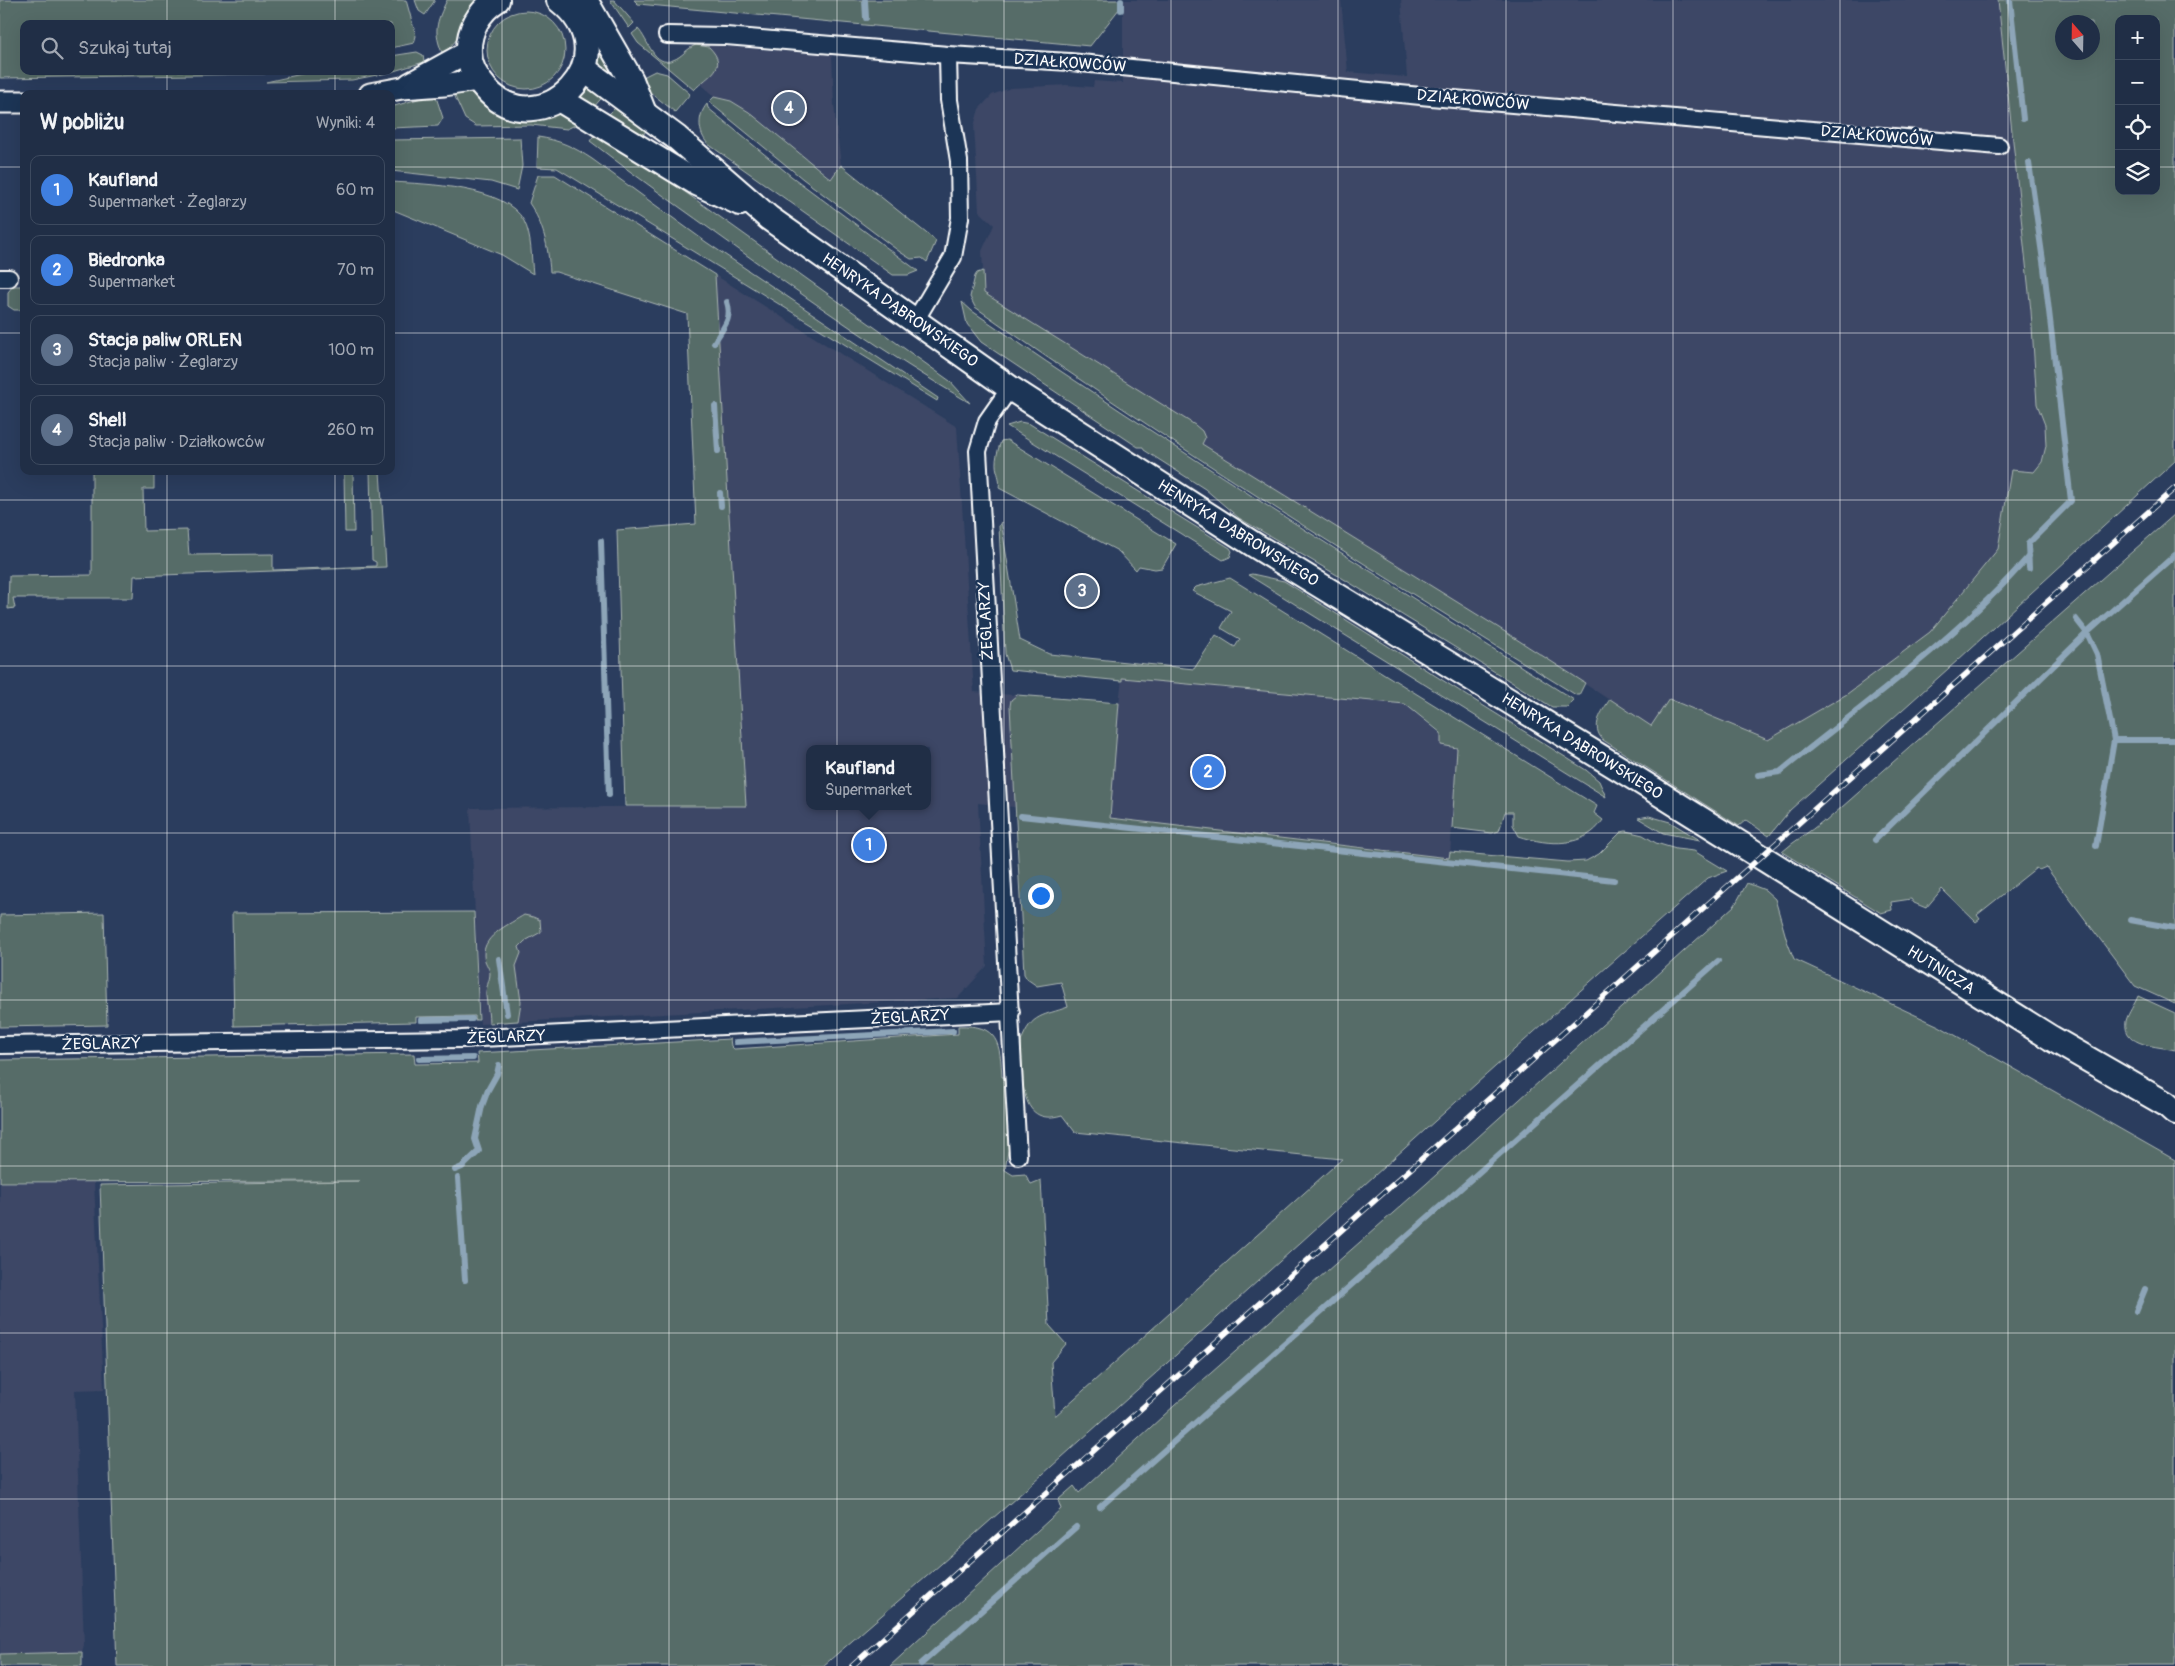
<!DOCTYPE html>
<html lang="pl">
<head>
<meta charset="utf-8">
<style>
  :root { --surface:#202e46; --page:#2d3a51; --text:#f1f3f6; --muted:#a2a8b3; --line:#3d4a5f; --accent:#d6ab8b }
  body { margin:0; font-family:Pangolin,sans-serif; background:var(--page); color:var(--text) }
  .controls { position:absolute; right:15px; top:15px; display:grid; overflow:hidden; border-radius:10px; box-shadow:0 5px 20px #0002 }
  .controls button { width:45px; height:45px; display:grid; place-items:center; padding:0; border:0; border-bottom:1px solid var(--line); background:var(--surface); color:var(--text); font:25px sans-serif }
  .compass { position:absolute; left:2055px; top:15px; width:45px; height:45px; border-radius:50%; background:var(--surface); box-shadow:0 5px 20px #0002; rotate:340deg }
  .you { position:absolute; left:1040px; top:895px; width:18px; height:18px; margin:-12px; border:4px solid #fff; border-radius:50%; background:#1a73e8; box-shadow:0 0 0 8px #1a73e833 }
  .badge { display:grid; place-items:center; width:32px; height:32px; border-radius:50%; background:var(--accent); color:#fff; font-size:16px; font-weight:700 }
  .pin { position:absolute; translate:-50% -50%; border:2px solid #fff; box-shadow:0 1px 5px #0006 }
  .popup { position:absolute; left:806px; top:745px; width:125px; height:65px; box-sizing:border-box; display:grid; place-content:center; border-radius:10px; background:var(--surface); filter:drop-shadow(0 1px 4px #0005); font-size:16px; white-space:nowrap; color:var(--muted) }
  .popup b { font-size:19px; color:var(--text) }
  .popup::after { content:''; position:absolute; left:50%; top:100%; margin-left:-10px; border:10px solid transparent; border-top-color:var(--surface) }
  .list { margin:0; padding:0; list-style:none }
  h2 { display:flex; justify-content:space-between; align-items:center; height:65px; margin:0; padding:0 20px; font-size:21px }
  h2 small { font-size:16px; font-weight:400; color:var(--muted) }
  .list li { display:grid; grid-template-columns:32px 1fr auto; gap:15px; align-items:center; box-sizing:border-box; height:70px; margin:0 10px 10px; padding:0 10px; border:1px solid var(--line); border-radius:10px }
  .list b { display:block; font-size:19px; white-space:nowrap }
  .list p { margin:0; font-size:16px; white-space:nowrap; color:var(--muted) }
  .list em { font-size:16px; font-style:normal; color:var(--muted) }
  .icon { flex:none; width:28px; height:28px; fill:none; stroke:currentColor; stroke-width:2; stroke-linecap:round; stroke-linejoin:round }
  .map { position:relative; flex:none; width:2175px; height:1666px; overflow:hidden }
  .search { position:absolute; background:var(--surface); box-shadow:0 5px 20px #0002; left:20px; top:20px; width:375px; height:55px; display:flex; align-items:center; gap:12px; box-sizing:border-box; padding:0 18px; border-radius:10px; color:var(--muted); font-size:19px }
  .panel { position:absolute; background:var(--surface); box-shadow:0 5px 20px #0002; left:20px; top:90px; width:375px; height:385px; border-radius:10px }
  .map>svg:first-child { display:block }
  .built { fill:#3c4766; fill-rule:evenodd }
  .green { fill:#576c67; stroke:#abb6b3; fill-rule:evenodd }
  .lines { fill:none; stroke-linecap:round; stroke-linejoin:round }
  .stream { stroke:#8da5b8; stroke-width:6 }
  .minor-casing { stroke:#fff; stroke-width:20 }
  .tertiary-casing { stroke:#fff; stroke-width:25 }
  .secondary-casing { stroke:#fff; stroke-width:28 }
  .minor { stroke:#1d3557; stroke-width:16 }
  .tertiary { stroke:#1d3557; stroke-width:21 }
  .secondary { stroke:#1d3557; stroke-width:24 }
  .rail-casing { stroke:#fff; stroke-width:5.5 }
  .rail { stroke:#1d3557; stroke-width:4; stroke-dasharray:11; stroke-linecap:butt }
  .grid { fill:none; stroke:#fff; stroke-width:1; stroke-opacity:0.55 }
  .labels { text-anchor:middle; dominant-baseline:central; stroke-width:5; stroke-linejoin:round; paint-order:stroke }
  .street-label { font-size:16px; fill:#fff; stroke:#1d3557 }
</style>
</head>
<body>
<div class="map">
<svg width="2175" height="1666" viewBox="0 0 2175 1666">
  <rect width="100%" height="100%" fill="#2b3d5e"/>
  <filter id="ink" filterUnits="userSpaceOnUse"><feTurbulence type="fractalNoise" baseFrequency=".02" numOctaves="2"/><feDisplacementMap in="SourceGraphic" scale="10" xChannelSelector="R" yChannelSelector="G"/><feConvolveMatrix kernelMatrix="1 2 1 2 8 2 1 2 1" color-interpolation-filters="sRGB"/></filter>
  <g filter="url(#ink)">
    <g class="built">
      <path d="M1123 0H1341L1348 72 1407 77 1401 0H1998L2031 311 2037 404 2045 425 2046 446 2042 462 2034 472 2011 471 1998 549 1930 632 1847 694 1768 740 1669 699 1651 727 1499 628 1201 444 1205 438 1195 425 984 293 982 251 994 225 979 211 974 126 979 109 992 95 1010 88 1067 85 1093 87 1094 81 1123 83Z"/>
      <path d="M705 45 832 55 834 105 841 165 832 179 749 112 731 101 715 98 700 83 707 79 709 47Z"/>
      <path d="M715 275 957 427 974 692 1119 703 1122 678 1405 704 1457 748 1450 858 978 803 987 966 958 998 480 1024 470 808 746 806ZM810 749H928V806H810Z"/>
      <path d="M94 1182 104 1389 75 1390 84 1645 82 1652 0 1654V1183Z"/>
    </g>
    <g class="green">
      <path d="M0 0H406L416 36 414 43 391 48V24H24V71H276L264 74 0 78Z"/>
      <path d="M415 0H435L425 15 419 11Z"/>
      <path d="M447 0H475L458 38 443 55C433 31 436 23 447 0Z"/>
      <path d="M610 0H614L634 23 629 28Z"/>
      <path d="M634 0H1123V4L1090 46 638 4Z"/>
      <path d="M1998 0H2175V461L1958 660 1790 810 1769 836 1746 820 1739 826 1603 740C1590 726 1602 712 1610 699L1651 726 1669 699 1768 740 1847 694 1930 632 1998 549 2011 470 2034 472 2042 462 2046 446 2045 425 2037 404 2031 311ZM2119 19H2156V191H2119ZM2092 22V52H2062V22Z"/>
      <circle cx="526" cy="50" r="39"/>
      <path d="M591 24 618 76 612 85 595 59Z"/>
      <path d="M638 29C648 39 654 68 673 60 682 57 687 48 696 45L709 47C730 68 708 75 694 90L638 43 632 34Z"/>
      <path d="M417 52 423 55 424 62 387 73 352 80 266 82 315 71H391V56Z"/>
      <path d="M655 71 667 74 690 94 675 112 650 92 639 79Z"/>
      <path d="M585 82 605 94 593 108 578 98Z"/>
      <path d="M452 90 471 93 484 99 561 111 581 122 567 129 531 125 476 126 465 119Z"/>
      <path d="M435 94 443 118 438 126 391 128V107Z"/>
      <path d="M714 97 731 101 749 112 831 179 841 165 936 241 927 262 922 258 911 259 900 252 803 179 709 102Z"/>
      <path d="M707 104 708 108 791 176 918 271 908 275H893L708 144C698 133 697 116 707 104Z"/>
      <path d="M616 107 648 128 640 139 607 116Z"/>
      <path d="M598 130 950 381 970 403C888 355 809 300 731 244 684 210 636 177 590 141Z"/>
      <path d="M538 137C559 140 574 147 592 159L706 242 938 398 937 401 557 168 537 167Z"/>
      <path d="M520 138 522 166 517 190 491 182 391 171V140Z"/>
      <path d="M538 175H555L715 275 746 806H625L617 530 696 524 687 314 556 272H550C548 246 544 225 529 203Z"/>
      <path d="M391 182C426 184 506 186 524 221 532 236 531 258 533 274L502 255 391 209Z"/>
      <path d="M983 271 984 293 1195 425 1202 431 1205 438 1202 444 1499 628 1585 683 1579 695H1576C1373 570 1170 445 975 307L970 297 975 276 977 273Z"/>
      <path d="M13 286H24V310H14L8 306V292Z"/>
      <path d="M962 302 972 311C1169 447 1373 572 1574 700L1567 707H1552L1342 578 1239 518 1205 489 1144 450 1143 447H1138L981 342 967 324Z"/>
      <path d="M1020 422 1030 424 1041 431 1230 548 1232 551 1230 557 1223 560 1007 426Z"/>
      <path d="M1007 440 1176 544 1162 568 1155 569 1139 566 1136 570 1118 551 999 488C1000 480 999 478 997 471 994 461 998 450 1001 441Z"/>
      <path d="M92 471H154V489H143L144 531 187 530 189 555 273 554V570L376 566V562L372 560 370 471H380L386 567 134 576 133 598H13L15 608 8 609 9 576 92 575Z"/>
      <path d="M344 471H353L354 532H345Z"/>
      <path d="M2175 514V1004L2135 986 2046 867 2039 870 2036 868 1977 915 1980 919 1976 922 1942 889 1926 908 1914 903 1911 899 1891 902 1892 910 1881 913 1782 852C1795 840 1809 833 1823 821L1825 822Z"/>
      <path d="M1001 522 1020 640 1049 654 1194 669 1216 635 1235 647 1240 639 1221 628 1231 611 1192 591 1196 587 1230 578 1597 806 1594 813 1603 820C1585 848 1549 846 1519 836L1513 825V812H1505L1499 831 1492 833 1452 828 1457 748 1441 745V733L1405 704 1122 678V681L1010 670 1005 654 999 526Z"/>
      <path d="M1252 574 1284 581 1586 770 1599 781 1606 797 1248 575Z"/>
      <path d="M1017 695 1119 703 1110 818 1449 858 1450 852 1568 862 1586 861 1599 854 1621 832 1626 831 1643 835 1656 843 1676 849 1694 851 1727 871 1708 878C1410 1138 1123 1410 823 1666H117L100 1185 360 1181 0 1182V1060L414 1054 415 1064 478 1063 477 1053 730 1039 731 1046 734 1049 958 1034V1026C999 1024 1000 1044 1002 1077H1007L1011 1147 1008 1151 1005 1170 1013 1175 1025 1174 1031 1184 1041 1180 1049 1325 1066 1344 1051 1362 1055 1416 1342 1159 1075 1132 1062 1115C1016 1129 1023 1071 1021 1042 1031 1013 1044 1016 1068 1007L1061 982 1037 986 1027 979 1024 974 1010 706 1011 700Z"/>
      <path d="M1649 816 1670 822 1700 840 1663 833 1638 818Z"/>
      <path d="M1747 883 1765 890 1775 899 1787 941 1794 959 1939 1026 2175 1160V1666H890L1061 1509 1058 1500 1074 1486 1079 1493 1186 1395 1426 1184 1735 905Z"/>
      <path d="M474 912 479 1020H475V1016L416 1017V1022L234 1026 232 913Z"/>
      <path d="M104 913 107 1025 0 1027V915Z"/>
      <path d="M524 915 533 917 540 920 541 932 525 941 519 947 521 953 516 966 521 1002 518 1021 489 1023C489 1014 487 1005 486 996 485 988 490 981 490 973 489 967 484 962 484 955 483 935 510 924 524 915Z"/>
      <path d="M2138 996 2175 1013V1050C2159 1046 2122 1047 2126 1021 2128 1013 2135 1004 2138 996Z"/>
      <path d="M82 1652V1666H0V1654Z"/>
    </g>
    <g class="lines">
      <g class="stream">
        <path d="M865 0 866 18"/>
        <path d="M1121 0V10"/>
        <path d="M2010 0 2023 119"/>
        <path d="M2029 163 2044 268 2071 501 2028 544 2029 568"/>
        <path d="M714 343C722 328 733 320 727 302"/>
        <path d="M715 406 718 451"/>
        <path d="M720 493 721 506"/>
        <path d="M601 541 609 795"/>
        <path d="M2114 740H2175"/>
        <path d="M1758 775 1780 772C1865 703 1957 639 2029 556"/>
        <path d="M1021 816 1614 880"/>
        <path d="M1875 840 2087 633 2076 619"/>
        <path d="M2096 846 2114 740 2097 654 2087 633 2175 555"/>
        <path d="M2130 920 2175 928"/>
        <path d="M499 959 507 1014"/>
        <path d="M421 1020 472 1019"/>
        <path d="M736 1042 953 1031"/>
        <path d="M419 1059 473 1058"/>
        <path d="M455 1170 462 1167 479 1151 475 1139 482 1106 488 1090 497 1074 499 1065"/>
        <path d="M458 1178 465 1280"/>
        <path d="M2136 1311 2145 1289"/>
        <path d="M1100 1507 1718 961"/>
        <path d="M921 1664 1076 1527"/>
      </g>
      <g class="minor-casing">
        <g id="minor">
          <path d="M667 35 726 36 948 55 1070 62 1431 97 1999 146"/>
          <path d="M0 278H9"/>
          <path d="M915 321 953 257 960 218 959 161 949 100 948 55"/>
          <path d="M1010 388 987 421 978 451 1018 1156"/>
          <path d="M0 1045 461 1039 1011 1012"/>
        </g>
      </g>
      <g class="tertiary-casing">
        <g id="tertiary">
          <path d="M409 84 469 51"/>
          <path d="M370 94 402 88 444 85 477 80"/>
          <path d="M0 102H24"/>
        </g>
      </g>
      <g class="secondary-casing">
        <g id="secondary">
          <path d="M497 0C479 11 468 31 469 52 469 67 476 78 486 89 539 148 634 59 559 0"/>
          <path d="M585 0 631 80 644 113"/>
          <path d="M584 69 677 138 769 218 1010 388 1256 546 1638 780 2051 1038 2166 1104 2175 1112"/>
          <path d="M559 99 697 183 740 203"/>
        </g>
      </g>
      <use href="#minor" class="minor"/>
      <use href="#tertiary" class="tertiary"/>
      <use href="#secondary" class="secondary"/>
      <g class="rail-casing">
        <path id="rail" d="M852 1666 2175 488"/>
      </g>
      <use href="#rail" class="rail"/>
    </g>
  </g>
  <path class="grid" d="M167 0V24M335 0V24M502 0V1666M669 0V1666M837 0V1666M1004 0V1666M1171 0V1666M1338 0V1666M1506 0V1666M1673 0V1666M1840 0V1666M2008 0V1666M167 71V94M335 71V94M0 167H24M391 167H2119M2156 167H2175M0 333H24M391 333H2175M167 471V1666M335 471V1666M0 500H2175M0 666H2175M0 833H2175M0 1000H2175M0 1166H2175M0 1333H2175M0 1499H2175"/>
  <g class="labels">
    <g class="street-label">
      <text transform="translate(1070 63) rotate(4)">DZIAŁKOWCÓW</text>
      <text transform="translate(1473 100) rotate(5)">DZIAŁKOWCÓW</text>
      <text transform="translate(1877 136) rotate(5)">DZIAŁKOWCÓW</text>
      <text transform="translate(900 310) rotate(35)">HENRYKA DĄBROWSKIEGO</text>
      <text transform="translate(1238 533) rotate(32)">HENRYKA DĄBROWSKIEGO</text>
      <text transform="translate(986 621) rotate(-93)">ŻEGLARZY</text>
      <text transform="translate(1582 746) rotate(32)">HENRYKA DĄBROWSKIEGO</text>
      <text transform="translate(1941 970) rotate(32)">HUTNICZA</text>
      <text transform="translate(910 1017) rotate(-3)">ŻEGLARZY</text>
      <text transform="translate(506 1037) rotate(-2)">ŻEGLARZY</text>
      <text transform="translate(101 1044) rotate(-1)">ŻEGLARZY</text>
    </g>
  </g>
</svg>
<div class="controls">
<button>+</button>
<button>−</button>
<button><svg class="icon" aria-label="locate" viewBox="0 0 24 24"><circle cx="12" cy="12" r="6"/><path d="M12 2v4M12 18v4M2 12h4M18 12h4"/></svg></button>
<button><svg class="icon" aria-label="layers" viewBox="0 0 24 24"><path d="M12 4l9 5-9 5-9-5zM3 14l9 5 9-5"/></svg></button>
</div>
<svg class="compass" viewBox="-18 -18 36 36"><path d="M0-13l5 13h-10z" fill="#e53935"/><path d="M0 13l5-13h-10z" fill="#a2a8b3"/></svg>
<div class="you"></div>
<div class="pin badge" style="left:869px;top:845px;background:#3f7fe0">1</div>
<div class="popup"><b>Kaufland</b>Supermarket</div>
<div class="pin badge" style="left:1208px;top:772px;background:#3f7fe0">2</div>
<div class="pin badge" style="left:1082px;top:591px;background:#5c6f8a">3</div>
<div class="pin badge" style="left:789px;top:108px;background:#5c6f8a">4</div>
<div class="search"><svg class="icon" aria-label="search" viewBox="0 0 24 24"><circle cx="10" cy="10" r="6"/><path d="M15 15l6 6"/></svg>Szukaj tutaj</div>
<section class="panel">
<h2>W pobliżu<small>Wyniki: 4</small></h2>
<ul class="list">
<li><span class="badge" style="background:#3f7fe0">1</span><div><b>Kaufland</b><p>Supermarket · Żeglarzy</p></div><em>60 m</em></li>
<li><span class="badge" style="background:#3f7fe0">2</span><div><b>Biedronka</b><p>Supermarket</p></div><em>70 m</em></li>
<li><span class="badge" style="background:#5c6f8a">3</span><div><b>Stacja paliw ORLEN</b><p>Stacja paliw · Żeglarzy</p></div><em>100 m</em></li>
<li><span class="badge" style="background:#5c6f8a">4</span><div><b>Shell</b><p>Stacja paliw · Działkowców</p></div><em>260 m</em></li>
</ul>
</section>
</div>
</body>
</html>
